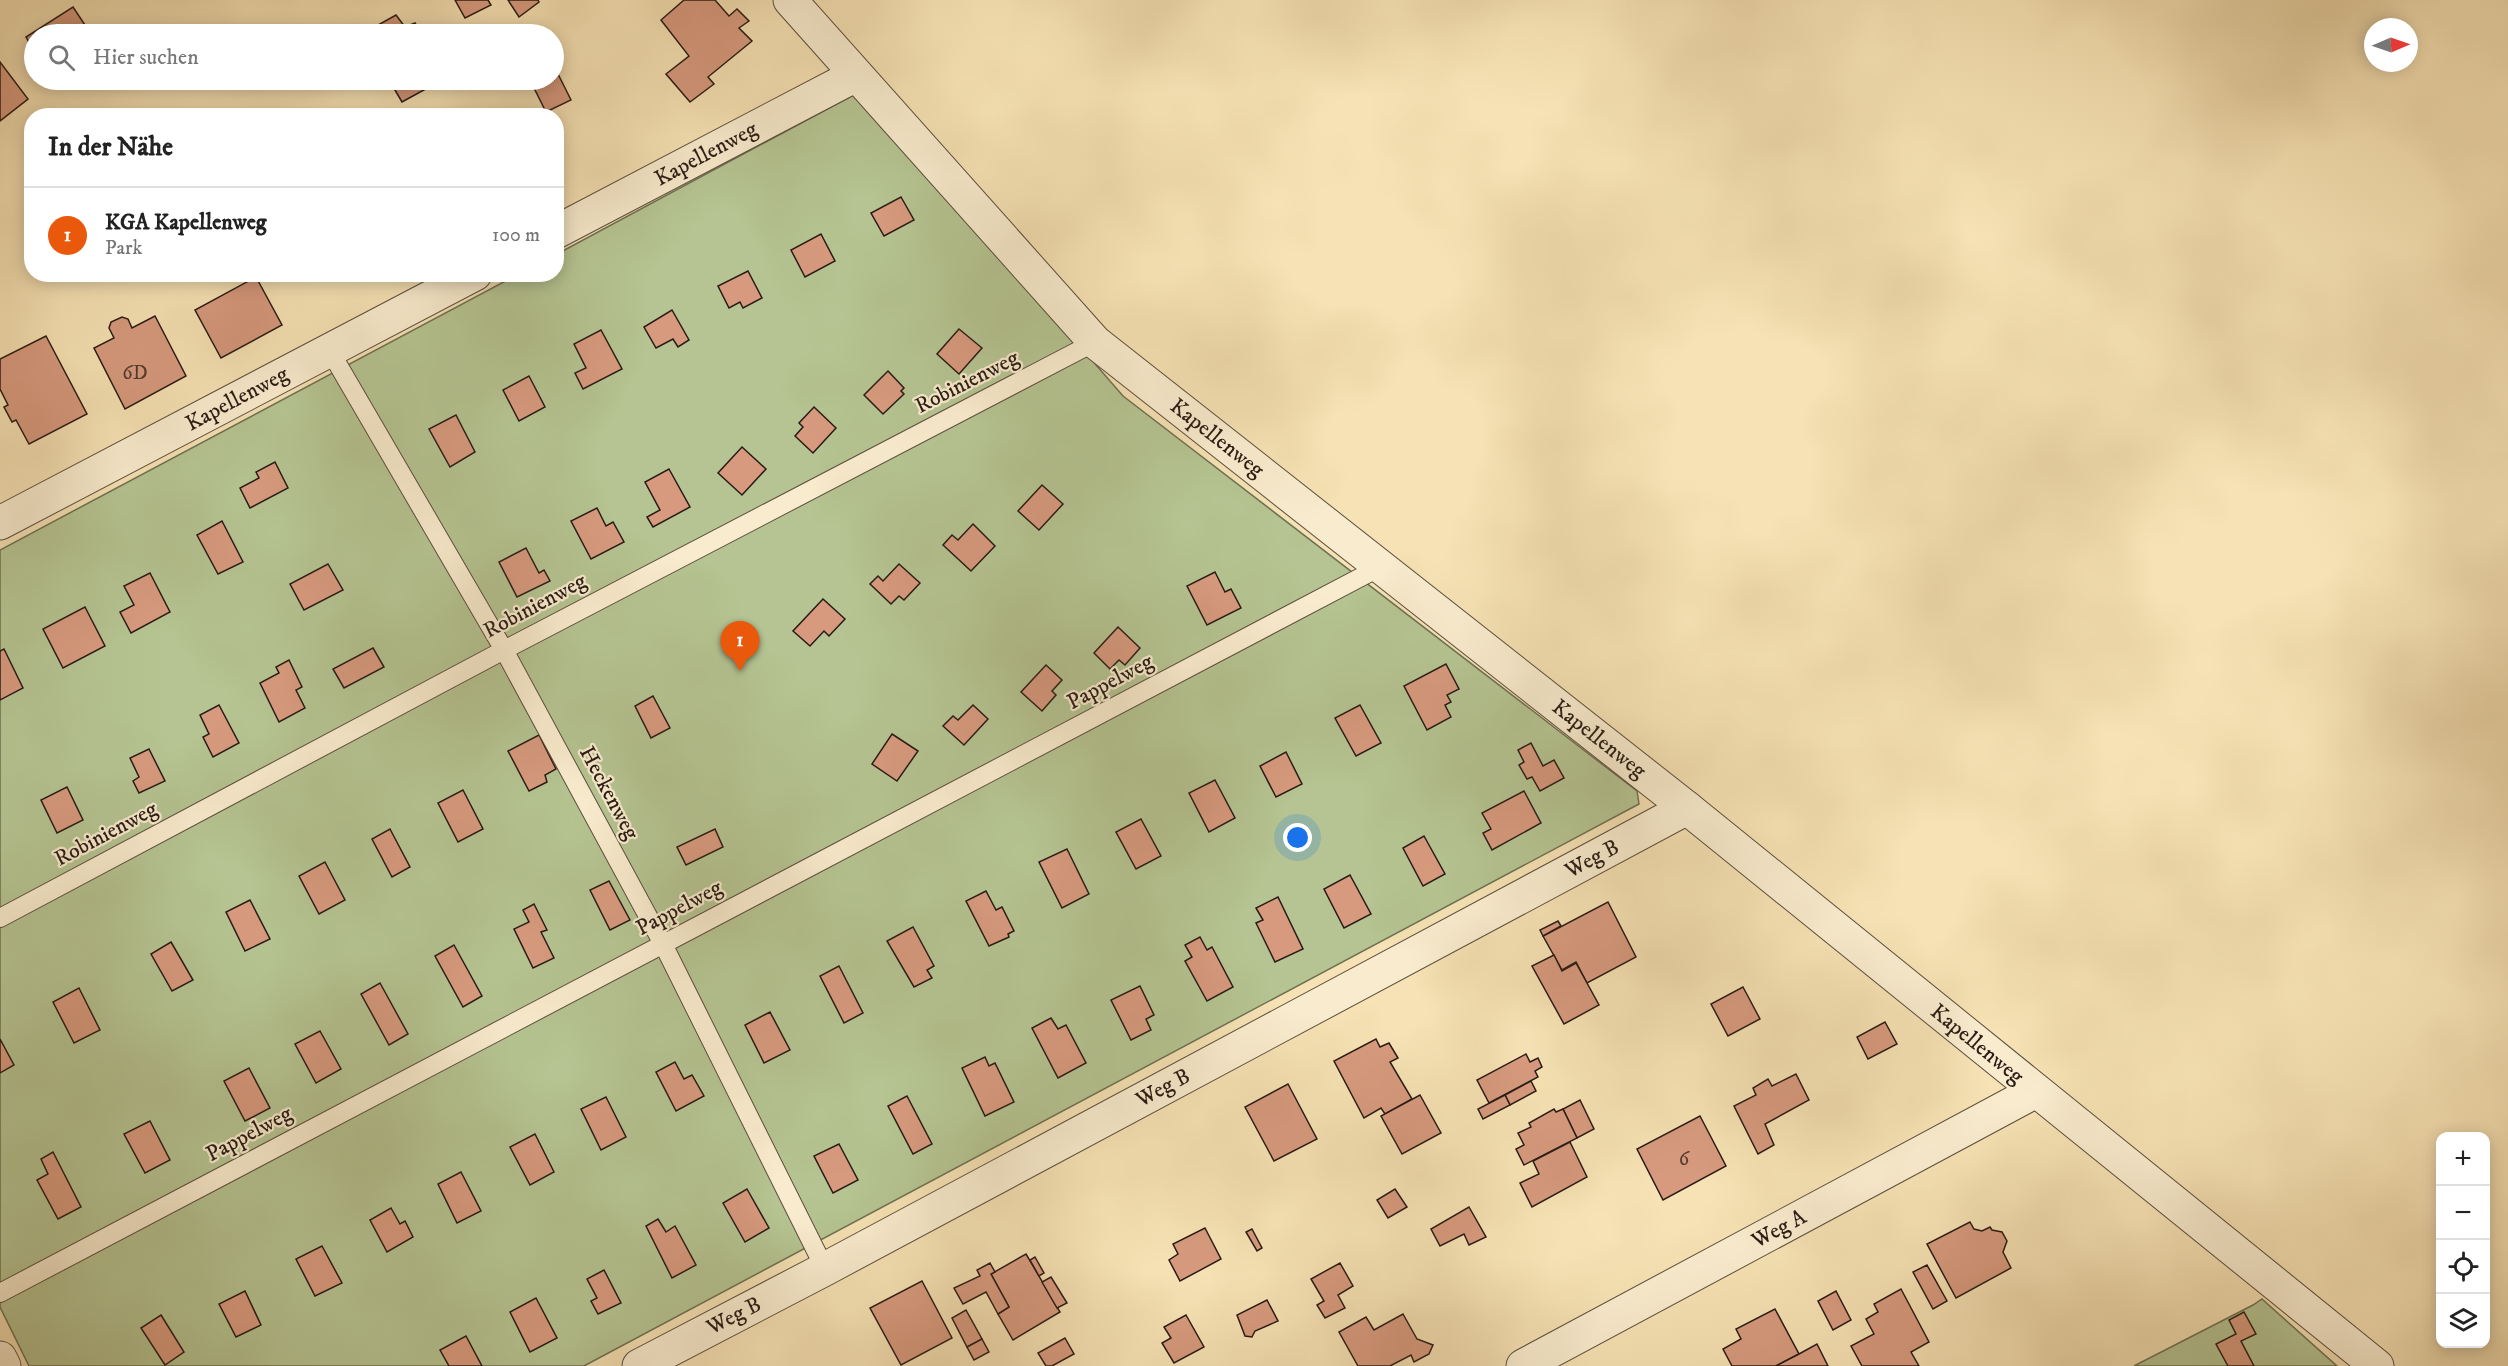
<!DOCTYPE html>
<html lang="de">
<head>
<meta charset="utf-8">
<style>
  :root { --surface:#fff; --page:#f2f2f2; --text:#222; --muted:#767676; --line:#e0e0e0; --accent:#ea580c }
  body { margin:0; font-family:"IM FELL DW Pica",serif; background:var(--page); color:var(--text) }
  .controls { position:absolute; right:18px; bottom:18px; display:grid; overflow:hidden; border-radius:12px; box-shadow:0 3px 15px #0003 }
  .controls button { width:54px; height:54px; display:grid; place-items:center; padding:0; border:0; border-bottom:2px solid var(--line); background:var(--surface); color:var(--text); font:30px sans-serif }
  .compass { position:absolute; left:2364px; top:18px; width:54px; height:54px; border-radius:50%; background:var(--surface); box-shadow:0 3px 15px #0003; rotate:88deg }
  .you { position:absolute; left:1298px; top:838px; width:21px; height:21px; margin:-15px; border:4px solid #fff; border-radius:50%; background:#1a73e8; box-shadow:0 0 0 9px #1a73e833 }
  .badge { display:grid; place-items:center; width:39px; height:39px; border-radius:50%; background:var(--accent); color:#fff; font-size:20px; font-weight:700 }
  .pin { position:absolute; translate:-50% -50px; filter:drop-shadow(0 2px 3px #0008) }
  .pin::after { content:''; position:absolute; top:32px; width:21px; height:18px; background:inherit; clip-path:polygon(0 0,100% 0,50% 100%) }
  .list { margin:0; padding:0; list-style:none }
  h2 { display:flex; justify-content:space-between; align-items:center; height:78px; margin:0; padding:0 24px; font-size:26px }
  h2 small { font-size:20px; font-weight:400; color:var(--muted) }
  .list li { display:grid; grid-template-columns:39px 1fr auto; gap:18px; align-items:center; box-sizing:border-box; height:96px; padding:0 24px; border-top:2px solid var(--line) }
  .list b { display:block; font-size:22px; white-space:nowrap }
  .list p { margin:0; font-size:20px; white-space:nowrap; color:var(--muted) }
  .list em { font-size:20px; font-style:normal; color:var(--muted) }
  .icon { flex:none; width:33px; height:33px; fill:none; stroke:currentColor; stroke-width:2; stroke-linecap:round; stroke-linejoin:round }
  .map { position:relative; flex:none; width:2508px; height:1366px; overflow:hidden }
  .search { position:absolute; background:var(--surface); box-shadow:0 3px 15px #0003; left:24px; top:24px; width:540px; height:66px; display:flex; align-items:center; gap:15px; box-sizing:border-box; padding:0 21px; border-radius:33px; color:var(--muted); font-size:22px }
  .panel { position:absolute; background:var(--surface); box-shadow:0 3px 15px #0003; left:24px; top:108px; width:540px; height:174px; border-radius:24px }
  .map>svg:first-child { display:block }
  .green { fill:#b5c492; stroke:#6e7054; stroke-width:1.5 }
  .building { fill:#d79a7e; stroke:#281b15; stroke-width:1.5 }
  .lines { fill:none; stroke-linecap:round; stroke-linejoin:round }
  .lane-casing { stroke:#5c4d3d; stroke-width:20 }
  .street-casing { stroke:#5c4d3d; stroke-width:35 }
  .lane { stroke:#f9ecce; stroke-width:18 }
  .street { stroke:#f9ecce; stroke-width:33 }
  .labels { text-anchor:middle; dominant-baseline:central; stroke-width:4.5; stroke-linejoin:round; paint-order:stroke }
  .number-label { font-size:20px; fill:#543b2f }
  .street-label { font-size:22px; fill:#281b15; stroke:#f9ecce }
</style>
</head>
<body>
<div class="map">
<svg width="2508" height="1366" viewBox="0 0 2508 1366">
  <rect width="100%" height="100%" fill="#f6e2b4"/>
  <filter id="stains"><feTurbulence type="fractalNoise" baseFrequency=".00333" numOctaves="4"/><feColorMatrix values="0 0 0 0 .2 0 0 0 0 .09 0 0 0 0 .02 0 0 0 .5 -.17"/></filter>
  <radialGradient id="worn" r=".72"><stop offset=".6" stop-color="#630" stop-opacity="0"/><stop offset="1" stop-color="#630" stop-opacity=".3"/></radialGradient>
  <g class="green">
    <path d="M859 92 1123 396 1637 791 1639 804 584 1366H29L0 1307V550L517 275 556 274 557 254Z"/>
    <path d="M2262 1299 2337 1366H2134L2253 1305Z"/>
  </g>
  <g class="building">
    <path d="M455 0H488L491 5 465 18Z"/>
    <path d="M508 0H538L539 2 519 17Z"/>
    <path d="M684 0H715L729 16 737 9 749 21 739 28 752 41 708 77 714 84 690 102 666 74 689 56 661 20Z"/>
    <path d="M73 7 91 34H34V51L26 37Z"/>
    <path d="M396 15 405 27 415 23 422 34H362Z"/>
    <path d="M0 62 28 99 0 121Z"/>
    <path d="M554 66 571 100 546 112 530 80H554Z"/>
    <path d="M389 80H442L402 102Z"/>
    <path d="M901 197 914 220 884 236 871 213Z"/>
    <path d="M821 234 835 261 805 277 791 250Z"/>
    <path d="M748 271 762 298 743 308 740 302 729 308 718 286Z"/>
    <path d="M256 277 282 325 221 358 195 310Z"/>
    <path d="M672 310 689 340 678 347 673 339 656 348 644 327Z"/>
    <path d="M155 316 186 376 125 409 94 348 114 338 109 328 111 322 122 317 128 319 132 328Z"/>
    <path d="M959 329 982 348 959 374 937 354Z"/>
    <path d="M601 330 622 369 583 389 575 373 586 368 574 344Z"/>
    <path d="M46 336 87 414 29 444 16 420 12 422 4 407 8 405 0 389V359Z"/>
    <path d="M888 371 904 388 901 391 904 394 883 414 864 395Z"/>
    <path d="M529 376 545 407 519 421 503 390Z"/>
    <path d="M814 407 836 428 813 453 795 436 803 427 799 423Z"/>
    <path d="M456 415 475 452 450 467 429 429Z"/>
    <path d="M742 447 766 469 742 495 718 473Z"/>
    <path d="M275 462 288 488 250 508 240 488 259 478 256 472Z"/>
    <path d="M669 469 690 507 653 527 647 517 660 510 645 482Z"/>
    <path d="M1042 485 1063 504 1039 530 1018 511Z"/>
    <path d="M597 508 606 526 613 522 624 542 591 559 571 521Z"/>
    <path d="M222 521 243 562 218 574 197 535Z"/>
    <path d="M973 524 995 546 971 571 943 545 952 535 958 540Z"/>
    <path d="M526 548 539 573 544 570 550 581 517 597 499 562Z"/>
    <path d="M328 564 343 590 304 610 290 584Z"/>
    <path d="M899 564 920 583 904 600 899 596 891 604 870 584 878 576 883 581Z"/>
    <path d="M1215 572 1225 592 1231 589 1241 608 1207 625 1187 586Z"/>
    <path d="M150 573 170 612 131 633 120 612 134 605 124 586Z"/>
    <path d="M823 599 845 619 829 636 824 631 810 646 793 631Z"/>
    <path d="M85 607 105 646 63 668 43 629Z"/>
    <path d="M1118 627 1140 648 1125 665 1119 660 1110 669 1094 653Z"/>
    <path d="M373 648 384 667 344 688 333 669Z"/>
    <path d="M4 649 23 688 0 700V651Z"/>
    <path d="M289 660 302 687 296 690 305 708 279 722 260 683 279 673 276 667Z"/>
    <path d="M1446 664 1459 689 1447 695 1451 702 1445 705 1451 717 1427 730 1404 686Z"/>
    <path d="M1046 665 1062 680 1052 691 1056 695 1042 711 1021 692Z"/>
    <path d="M653 696 670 728 651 738 635 706Z"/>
    <path d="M219 705 239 743 213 757 203 737 209 734 200 715Z"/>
    <path d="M973 705 988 719 964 745 943 726 953 716 958 720Z"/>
    <path d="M1360 705 1381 743 1356 756 1335 718Z"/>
    <path d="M892 734 918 751 897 781 872 764Z"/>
    <path d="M539 735 556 769 545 775 547 782 529 791 508 751Z"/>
    <path d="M1531 743 1543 766 1554 760 1564 778 1540 791 1532 777 1527 779 1519 765 1524 762 1518 750Z"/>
    <path d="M149 749 165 781 139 793 133 781 139 777 130 758Z"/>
    <path d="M1286 752 1302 784 1276 797 1260 766Z"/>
    <path d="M1215 780 1235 818 1209 832 1189 793Z"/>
    <path d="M67 787 83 820 57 833 41 800Z"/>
    <path d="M463 790 483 829 458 842 438 803Z"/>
    <path d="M1524 791 1541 823 1492 850 1483 833 1491 829 1482 813Z"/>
    <path d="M1141 819 1161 856 1136 869 1116 832Z"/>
    <path d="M390 829 410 867 392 877 372 839Z"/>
    <path d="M715 829 723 847 686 865 677 847Z"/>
    <path d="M1424 836 1445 874 1423 886 1403 848Z"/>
    <path d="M1067 849 1089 894 1062 908 1039 862Z"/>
    <path d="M325 862 345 900 319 914 299 876Z"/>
    <path d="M1350 875 1371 914 1344 928 1324 889Z"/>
    <path d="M609 881 630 920 610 930 590 890Z"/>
    <path d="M986 891 996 910 1002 907 1014 931 1008 934 1009 937 989 946 966 901Z"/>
    <path d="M1278 897 1303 949 1275 962 1256 923 1263 920 1256 908Z"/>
    <path d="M250 900 270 939 245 951 226 912Z"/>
    <path d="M1608 902 1636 957 1587 983 1576 962 1562 970 1543 936Z"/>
    <path d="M534 904 547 930 541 932 554 958 533 968 514 929 529 922 523 910Z"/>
    <path d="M1558 921 1561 926 1543 936 1540 930Z"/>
    <path d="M913 927 934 966 927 970 932 978 914 987 887 941Z"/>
    <path d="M1200 937 1207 950 1212 947 1233 987 1207 1001 1185 961 1192 957 1185 945Z"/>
    <path d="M171 942 193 980 172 991 151 954Z"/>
    <path d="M454 945 482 996 463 1007 435 956Z"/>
    <path d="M1554 955 1562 971 1576 963 1599 1005 1564 1024 1532 966Z"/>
    <path d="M839 966 863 1013 844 1023 820 976Z"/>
    <path d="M380 983 408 1034 389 1045 361 994Z"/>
    <path d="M1140 986 1154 1015 1146 1019 1151 1030 1131 1040 1111 1000Z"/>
    <path d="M1743 987 1760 1019 1728 1036 1711 1004Z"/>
    <path d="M79 988 100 1030 74 1043 53 1002Z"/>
    <path d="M770 1012 790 1050 764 1063 745 1025Z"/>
    <path d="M1051 1018 1058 1029 1066 1025 1086 1063 1058 1078 1032 1028Z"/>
    <path d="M1885 1022 1897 1044 1868 1059 1857 1037Z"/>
    <path d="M320 1031 341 1069 316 1083 295 1044Z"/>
    <path d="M0 1039 14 1065 0 1073Z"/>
    <path d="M1376 1039 1380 1047 1389 1043 1398 1058 1390 1062 1412 1099 1385 1114 1381 1108 1364 1118 1334 1061Z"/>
    <path d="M1526 1054 1530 1062 1538 1058 1542 1067 1535 1071 1538 1077 1489 1103 1477 1080Z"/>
    <path d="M985 1057 989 1066 995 1063 1014 1102 985 1116 962 1068Z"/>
    <path d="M675 1062 684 1079 692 1075 704 1096 676 1111 656 1072Z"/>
    <path d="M249 1068 270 1108 245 1121 224 1081Z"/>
    <path d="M1796 1074 1809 1100 1765 1124 1774 1145 1758 1154 1734 1106 1756 1095 1753 1088 1768 1079 1772 1086Z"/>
    <path d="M1531 1081 1536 1091 1510 1105 1505 1095Z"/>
    <path d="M1288 1084 1317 1139 1274 1161 1245 1107Z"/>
    <path d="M1420 1095 1441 1133 1402 1154 1381 1116Z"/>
    <path d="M1505 1095 1510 1105 1483 1119 1478 1109Z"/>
    <path d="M907 1096 932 1144 913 1154 888 1106Z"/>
    <path d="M606 1097 626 1137 601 1150 581 1109Z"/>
    <path d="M1580 1100 1594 1129 1577 1138 1563 1109Z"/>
    <path d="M1554 1109 1556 1112 1563 1109 1577 1138 1524 1165 1516 1149 1524 1145 1518 1133 1531 1127 1529 1123Z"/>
    <path d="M1700 1116 1726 1166 1663 1200 1637 1149Z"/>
    <path d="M150 1121 170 1160 145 1173 124 1134Z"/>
    <path d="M535 1134 554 1172 530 1185 510 1147Z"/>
    <path d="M1570 1142 1587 1177 1532 1207 1520 1183 1539 1174 1533 1161Z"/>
    <path d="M839 1144 858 1180 833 1193 814 1156Z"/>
    <path d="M53 1152 81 1207 58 1219 37 1180 48 1174 41 1159Z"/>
    <path d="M461 1172 481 1211 457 1223 438 1184Z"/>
    <path d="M747 1189 769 1228 745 1242 723 1203Z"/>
    <path d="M1395 1189 1407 1207 1388 1218 1377 1200Z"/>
    <path d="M1469 1207 1486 1237 1469 1245 1464 1234 1440 1246 1431 1229Z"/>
    <path d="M391 1208 400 1224 405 1221 413 1237 387 1252 370 1220Z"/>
    <path d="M658 1219 666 1232 675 1226 696 1265 672 1278 646 1226Z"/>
    <path d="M1970 1222 1974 1229 1982 1231 1990 1227 1992 1230 2002 1232 2007 1241 2003 1252 2011 1268 1956 1298 1927 1244Z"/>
    <path d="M1205 1228 1221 1259 1180 1281 1169 1260 1178 1254 1173 1244Z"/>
    <path d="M1252 1229 1262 1248 1257 1251 1246 1232Z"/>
    <path d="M322 1246 342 1283 315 1296 296 1259Z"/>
    <path d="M1026 1254 1060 1312 1013 1340 998 1314 1009 1307 991 1274Z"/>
    <path d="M1035 1257 1044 1273 1039 1276 1030 1260Z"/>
    <path d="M990 1263 995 1272 991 1274 1009 1307 998 1314 986 1292 963 1304 954 1288 980 1276 977 1270Z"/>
    <path d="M1340 1263 1353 1286 1338 1295 1345 1308 1325 1318 1317 1305 1324 1301 1311 1279Z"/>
    <path d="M1927 1265 1947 1301 1933 1309 1913 1272Z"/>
    <path d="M604 1270 621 1303 598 1314 591 1301 597 1298 587 1279Z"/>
    <path d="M1051 1277 1067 1303 1057 1308 1042 1282Z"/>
    <path d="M922 1281 952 1338 901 1365 870 1308Z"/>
    <path d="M1901 1289 1929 1342 1911 1352 1919 1366H1862L1851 1346 1874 1334 1866 1319 1878 1312 1874 1304Z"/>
    <path d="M245 1291 261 1325 236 1337 219 1304Z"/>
    <path d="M1836 1291 1851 1320 1833 1330 1818 1301Z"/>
    <path d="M536 1298 557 1338 530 1352 510 1312Z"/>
    <path d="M1267 1300 1278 1321 1255 1331 1252 1337 1245 1336 1237 1315Z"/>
    <path d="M1775 1309 1799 1354 1776 1366H1732L1723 1349 1741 1339 1736 1329Z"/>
    <path d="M966 1310 982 1339 967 1347 952 1318Z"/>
    <path d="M2244 1312 2256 1334 2241 1341 2254 1366H2228L2216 1344 2236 1334 2229 1320Z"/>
    <path d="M1403 1314 1417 1339 1433 1345 1429 1354 1414 1362 1411 1355 1390 1366H1358L1339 1332 1366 1317 1374 1330Z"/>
    <path d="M161 1315 184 1352 165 1365 141 1328Z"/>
    <path d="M1186 1315 1204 1347 1174 1363 1162 1343 1171 1338 1164 1327Z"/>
    <path d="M466 1336 482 1366H449L440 1350Z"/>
    <path d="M1065 1338 1074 1354 1052 1366H1046L1038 1353Z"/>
    <path d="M982 1339 989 1352 974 1360 967 1347Z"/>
    <path d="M1817 1344 1828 1366H1776L1799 1354Z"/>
  </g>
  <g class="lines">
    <g class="lane-casing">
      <g id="lane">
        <path d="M330 351 504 650 663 944 825 1269"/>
        <path d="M0 918 504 650 1095 342"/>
        <path d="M0 1293 1382 566"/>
      </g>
    </g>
    <g class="street-casing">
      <g id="street">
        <path d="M790 0 1095 342 1687 808 2377 1366"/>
        <path d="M556 232 856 75"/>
        <path d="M0 523 475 274"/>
        <path d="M0 1358 4 1366"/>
        <path d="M639 1366 825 1269 1687 808"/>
        <path d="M1523 1366 2036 1091"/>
      </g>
    </g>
    <use href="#lane" class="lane"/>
    <use href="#street" class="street"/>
  </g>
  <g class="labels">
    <g class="number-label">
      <text x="135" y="373">6D</text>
      <text x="1684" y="1159">6</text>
    </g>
    <g class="street-label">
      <text transform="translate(706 154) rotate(-28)">Kapellenweg</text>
      <text transform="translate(967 382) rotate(-27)">Robinienweg</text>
      <text transform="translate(237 399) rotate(-28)">Kapellenweg</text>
      <text transform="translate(1217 438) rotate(38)">Kapellenweg</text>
      <text transform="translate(535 606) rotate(-28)">Robinienweg</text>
      <text transform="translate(1110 682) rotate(-28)">Pappelweg</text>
      <text transform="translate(1599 739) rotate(38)">Kapellenweg</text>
      <text transform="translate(609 793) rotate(62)">Heckenweg</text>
      <text transform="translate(106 834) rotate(-28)">Robinienweg</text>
      <text transform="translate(1592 859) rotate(-28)">Weg B</text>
      <text transform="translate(679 908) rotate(-28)">Pappelweg</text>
      <text transform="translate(1977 1044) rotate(39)">Kapellenweg</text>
      <text transform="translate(1163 1088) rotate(-28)">Weg B</text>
      <text transform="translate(249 1134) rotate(-28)">Pappelweg</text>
      <text transform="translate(1779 1229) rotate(-28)">Weg A</text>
      <text transform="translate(734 1316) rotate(-27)">Weg B</text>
    </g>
  </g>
  <rect width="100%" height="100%" filter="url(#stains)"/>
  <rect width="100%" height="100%" fill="url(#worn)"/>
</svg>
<div class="controls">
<button>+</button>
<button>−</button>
<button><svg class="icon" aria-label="locate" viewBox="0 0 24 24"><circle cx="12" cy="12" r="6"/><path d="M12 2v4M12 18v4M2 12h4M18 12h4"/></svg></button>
<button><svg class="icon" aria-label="layers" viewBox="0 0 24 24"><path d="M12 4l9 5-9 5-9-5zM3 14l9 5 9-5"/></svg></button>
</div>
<svg class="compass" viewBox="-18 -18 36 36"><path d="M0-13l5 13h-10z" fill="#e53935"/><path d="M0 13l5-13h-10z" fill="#767676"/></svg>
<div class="you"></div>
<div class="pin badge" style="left:740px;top:671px">1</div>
<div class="search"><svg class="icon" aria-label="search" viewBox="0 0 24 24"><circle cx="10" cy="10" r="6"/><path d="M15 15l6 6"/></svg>Hier suchen</div>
<section class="panel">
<h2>In der Nähe<small></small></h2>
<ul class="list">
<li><span class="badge">1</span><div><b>KGA Kapellenweg</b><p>Park</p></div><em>100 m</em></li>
</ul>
</section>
</div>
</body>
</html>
